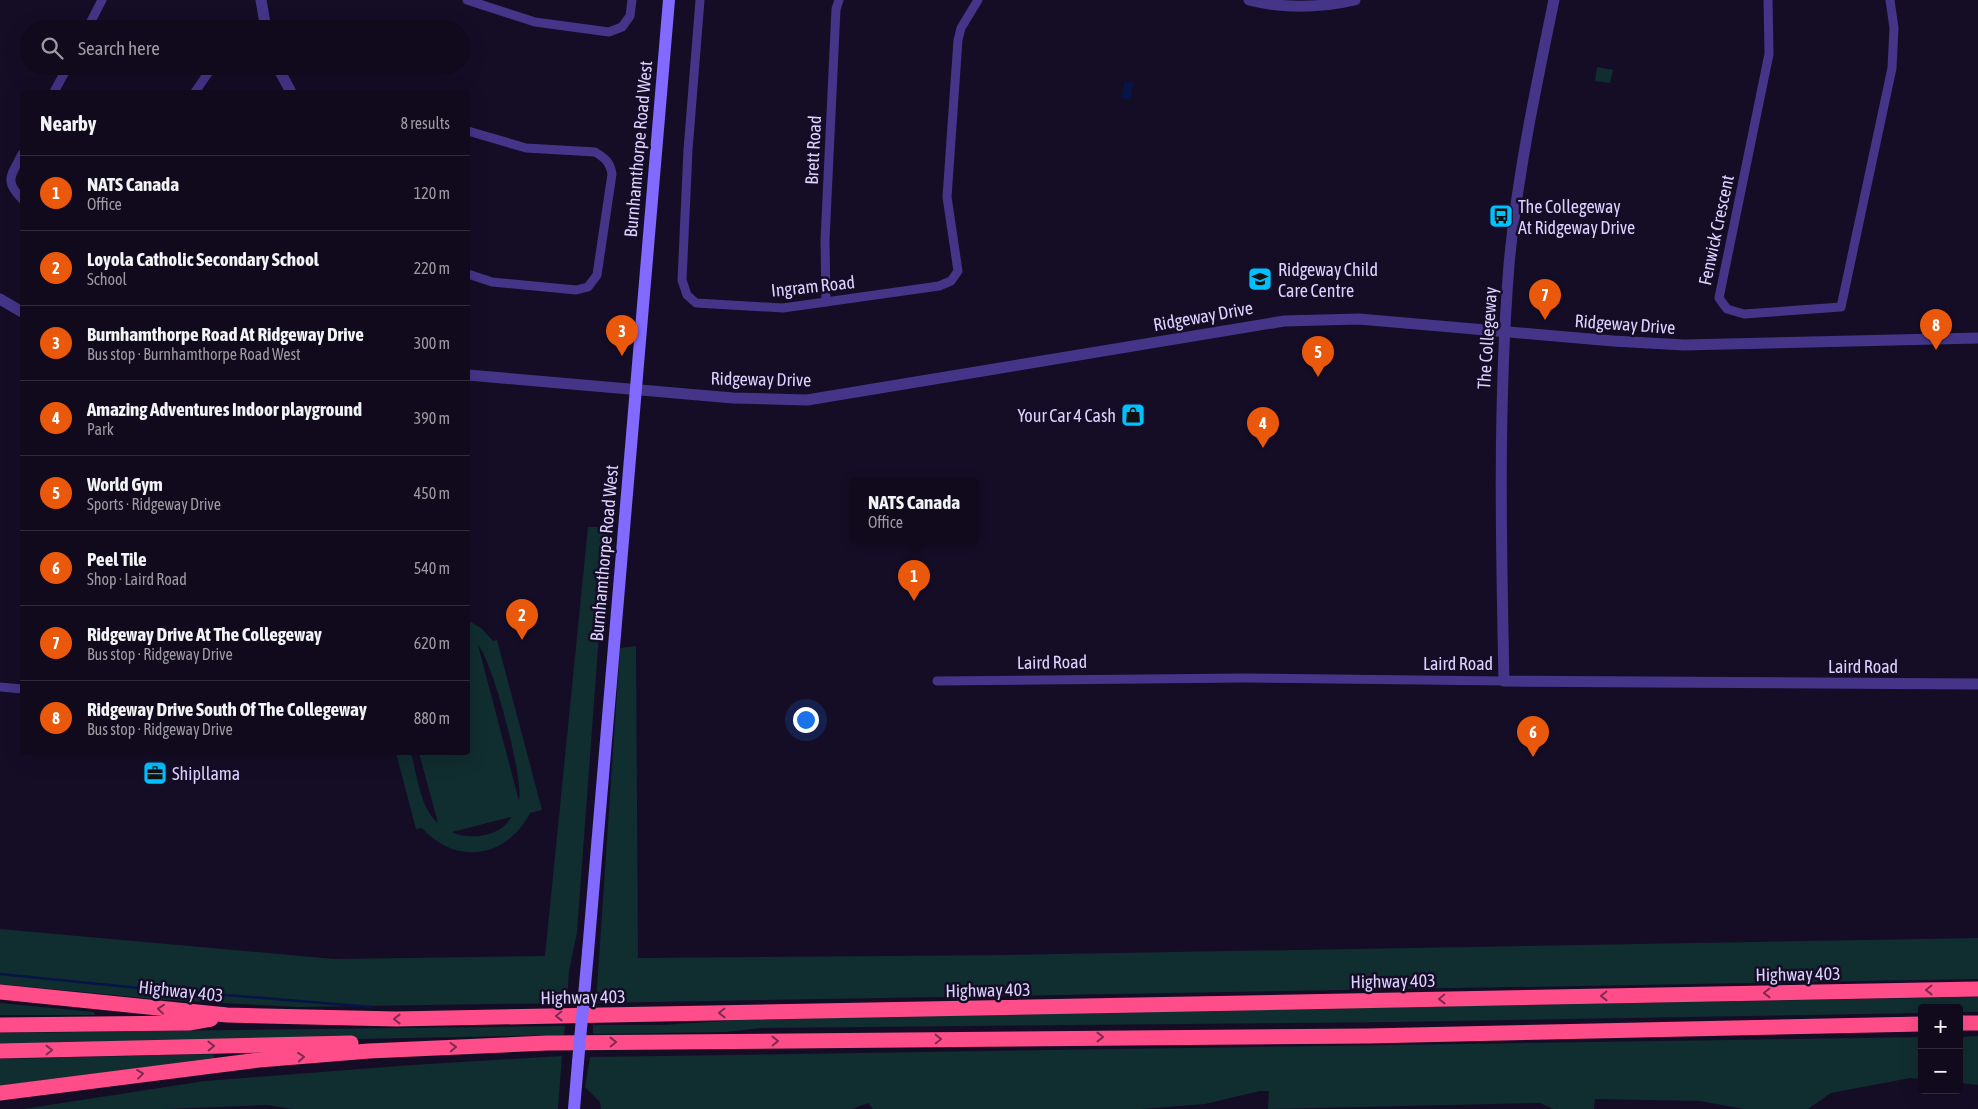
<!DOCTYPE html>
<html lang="en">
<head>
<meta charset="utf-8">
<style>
  :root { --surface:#100a1c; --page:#191325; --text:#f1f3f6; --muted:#9c9aa3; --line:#302b3b; --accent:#ea580c }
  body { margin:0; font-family:"Asap Condensed",sans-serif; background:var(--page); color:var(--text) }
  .controls { position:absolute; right:15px; bottom:15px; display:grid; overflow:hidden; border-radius:5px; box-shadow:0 5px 20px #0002 }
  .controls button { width:45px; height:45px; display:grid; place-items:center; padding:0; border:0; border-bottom:1px solid var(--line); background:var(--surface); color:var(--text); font:25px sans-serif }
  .you { position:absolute; left:805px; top:719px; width:18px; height:18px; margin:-12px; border:4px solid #fff; border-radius:50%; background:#1a73e8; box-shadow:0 0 0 8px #1a73e833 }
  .badge { display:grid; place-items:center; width:32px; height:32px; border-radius:50%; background:var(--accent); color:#fff; font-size:16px; font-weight:700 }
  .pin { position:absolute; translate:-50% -41px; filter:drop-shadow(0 1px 2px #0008) }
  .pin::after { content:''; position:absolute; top:26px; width:18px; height:15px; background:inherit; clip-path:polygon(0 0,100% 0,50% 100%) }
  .popup { position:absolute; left:850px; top:478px; width:128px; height:65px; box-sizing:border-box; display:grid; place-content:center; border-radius:5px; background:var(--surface); filter:drop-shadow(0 1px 4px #0005); font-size:16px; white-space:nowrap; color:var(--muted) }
  .popup b { font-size:19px; color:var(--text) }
  .popup::after { content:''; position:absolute; left:50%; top:100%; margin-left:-10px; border:10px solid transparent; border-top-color:var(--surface) }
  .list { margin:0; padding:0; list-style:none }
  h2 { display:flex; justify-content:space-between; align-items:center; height:65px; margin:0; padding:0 20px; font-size:21px }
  h2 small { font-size:16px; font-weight:400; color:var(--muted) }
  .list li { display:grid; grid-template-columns:32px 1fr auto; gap:15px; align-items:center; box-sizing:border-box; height:75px; padding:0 20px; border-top:1px solid var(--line) }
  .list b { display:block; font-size:19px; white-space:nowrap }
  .list p { margin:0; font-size:16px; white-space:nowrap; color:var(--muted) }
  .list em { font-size:16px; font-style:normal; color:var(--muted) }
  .icon { flex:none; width:28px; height:28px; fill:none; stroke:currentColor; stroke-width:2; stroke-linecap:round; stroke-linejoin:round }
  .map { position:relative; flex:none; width:1978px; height:1109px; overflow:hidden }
  .search { position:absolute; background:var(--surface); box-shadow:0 5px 20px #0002; left:20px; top:20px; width:450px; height:55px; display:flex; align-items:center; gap:12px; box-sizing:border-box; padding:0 18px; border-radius:28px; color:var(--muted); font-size:19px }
  .panel { position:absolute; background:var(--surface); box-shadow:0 5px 20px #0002; left:20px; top:90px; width:450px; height:665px; border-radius:5px }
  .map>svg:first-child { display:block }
  .green { fill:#102d30; fill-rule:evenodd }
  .water { fill:#061446 }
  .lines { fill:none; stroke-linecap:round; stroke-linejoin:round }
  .stream { stroke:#061446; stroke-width:2.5 }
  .minor { stroke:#443588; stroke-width:9 }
  .tertiary { stroke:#443588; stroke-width:11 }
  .secondary { stroke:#8269ff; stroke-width:12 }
  .motorway { stroke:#ff4d89; stroke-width:15 }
  .secondary-bridge { stroke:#8269ff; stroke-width:12 }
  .oneway { stroke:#7e2a53 }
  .labels { text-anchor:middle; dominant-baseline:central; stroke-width:5; stroke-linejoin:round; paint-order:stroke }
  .street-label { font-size:18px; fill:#ddd2ff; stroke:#150d26 }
  .poi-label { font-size:18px; fill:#ddd2ff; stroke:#150d26; text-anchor:start }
</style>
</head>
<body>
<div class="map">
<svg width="1978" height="1109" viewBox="0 0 1978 1109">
  <rect width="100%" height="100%" fill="#150d26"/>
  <g class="green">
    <path d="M1597 67 1613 70 1610 83 1595 81Z"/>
    <path d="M588 527H607L577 932 569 971 567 1003 298 1007 165 1000 0 984V929L335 959 545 956Z"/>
    <path d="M468 620 482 629 493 641 497 640 542 810 530 813C507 858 456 866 422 828L416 829 396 753H411C417 774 420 808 438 823L419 753 468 752ZM478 645C493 662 524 779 519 801ZM511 817C502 836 470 841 452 832Z"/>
    <path d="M636 646 638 958 1007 955 1978 938V979L596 1003 620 648Z"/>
    <path d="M1978 997V1012H1959V1008H1922V1013L1395 1022 761 1028 726 1032 593 1034V1025H661L773 1018Z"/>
    <path d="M0 1003 94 1012 95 1015H0Z"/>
    <path d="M565 1026 564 1035 0 1046V1033Z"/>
    <path d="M1978 1036V1085L1959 1083V1037Z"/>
    <path d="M1922 1037V1079L1910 1078 1831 1093 1808 1109H1744L1700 1101 1595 1099 1594 1109H1553L1540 1103 1268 1109 1269 1091H1260L1205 1104 1142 1109H873L868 1103 852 1109H601L600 1102 585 1087 590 1057Z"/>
    <path d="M214 1054V1058L0 1086V1059Z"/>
    <path d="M562 1056 558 1109H293L266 1105 166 1109H23L205 1081 412 1065Z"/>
  </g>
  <path class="water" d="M1125 81 1134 83 1130 100 1121 98Z"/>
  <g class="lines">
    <path class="stream" d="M0 974 129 987 371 1007"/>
    <g class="minor">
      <path d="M467 0 535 22 609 32 622 27 630 16 632 0"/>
      <path d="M700 0 688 150 682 280 687 295 696 303 783 308 939 286 951 281 958 271 947 197 958 40 961 28 978 0"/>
      <path d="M1768 0 1769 54 1719 298 1727 309 1744 314 1841 307 1892 68 1894 28 1890 0"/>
      <path d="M87 29 102 0"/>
      <path d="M54 92 68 66"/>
      <path d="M195 92 208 73 217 66"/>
      <path d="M468 131 526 148 595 152C605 158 610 162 612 174L597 275 588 287 576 290 492 282 468 274"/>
      <path d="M22 154C12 175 3 180 22 199"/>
      <path d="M826 302 825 240 836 9 839 0"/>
      <path d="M937 681 1243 678 1504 681"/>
      <path d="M0 687 22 689"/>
    </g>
    <g class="tertiary">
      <path d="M261 0 266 29"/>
      <path d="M1249 0C1285 9 1320 8 1355 0"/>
      <path d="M1554 0C1536 87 1517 176 1509 265 1498 404 1501 542 1504 681L1978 684"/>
      <path d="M277 66 291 92"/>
      <path d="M0 299 22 312"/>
      <path d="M468 375 733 398 807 400 1284 321 1359 319 1613 341 1684 345 1978 338"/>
    </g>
    <g class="secondary">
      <path d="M588 952 669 0"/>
      <path d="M574 1109 578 1062"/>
    </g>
    <g class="motorway">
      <path d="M0 992 227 1015 396 1019 1978 989"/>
      <path d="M1959 1023H1978"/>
      <path d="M0 1025 189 1023 211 1019"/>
      <path d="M0 1051 351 1043"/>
      <path d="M0 1093 259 1060 369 1051 547 1043 1368 1036 1922 1024"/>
    </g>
    <path class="secondary-bridge" d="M578 1062 588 952"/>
  </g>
  <defs><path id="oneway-chevron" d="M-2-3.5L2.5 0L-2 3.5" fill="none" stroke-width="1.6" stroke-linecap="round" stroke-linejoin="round" transform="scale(1.25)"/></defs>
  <g class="oneway">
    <use href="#oneway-chevron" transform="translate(1929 990) rotate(179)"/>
    <use href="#oneway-chevron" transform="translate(1767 993) rotate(179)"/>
    <use href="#oneway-chevron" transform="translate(1604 996) rotate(179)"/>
    <use href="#oneway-chevron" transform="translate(1442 999) rotate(179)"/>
    <use href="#oneway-chevron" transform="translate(161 1009) rotate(-174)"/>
    <use href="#oneway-chevron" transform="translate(722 1013) rotate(179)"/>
    <use href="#oneway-chevron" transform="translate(559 1016) rotate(179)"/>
    <use href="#oneway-chevron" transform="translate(397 1019) rotate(-180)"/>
    <use href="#oneway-chevron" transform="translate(1100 1037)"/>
    <use href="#oneway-chevron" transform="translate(938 1039) rotate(-1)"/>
    <use href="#oneway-chevron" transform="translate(775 1041) rotate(-1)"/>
    <use href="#oneway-chevron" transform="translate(613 1042) rotate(-1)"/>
    <use href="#oneway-chevron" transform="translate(211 1046) rotate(-1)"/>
    <use href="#oneway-chevron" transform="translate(453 1047) rotate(-3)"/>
    <use href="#oneway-chevron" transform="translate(49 1050) rotate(-1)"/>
    <use href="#oneway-chevron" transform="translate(301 1057) rotate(-5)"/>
    <use href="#oneway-chevron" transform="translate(140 1074) rotate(-7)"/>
  </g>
  <defs>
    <g id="bus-square" transform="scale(1.25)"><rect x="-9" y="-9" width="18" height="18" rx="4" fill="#00c0fd" stroke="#150d26"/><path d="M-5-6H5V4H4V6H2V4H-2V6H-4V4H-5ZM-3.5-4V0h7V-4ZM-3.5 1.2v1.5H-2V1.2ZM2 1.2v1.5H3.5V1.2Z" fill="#111"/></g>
    <g id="school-square" transform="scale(1.25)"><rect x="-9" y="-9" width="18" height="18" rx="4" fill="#00c0fd" stroke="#150d26"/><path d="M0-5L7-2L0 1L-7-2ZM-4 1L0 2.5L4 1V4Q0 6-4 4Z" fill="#111"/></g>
    <g id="shop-square" transform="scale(1.25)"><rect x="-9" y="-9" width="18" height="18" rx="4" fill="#00c0fd" stroke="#150d26"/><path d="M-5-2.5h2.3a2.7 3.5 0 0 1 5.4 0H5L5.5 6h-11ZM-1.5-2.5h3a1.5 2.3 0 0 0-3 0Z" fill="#111"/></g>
    <g id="office-square" transform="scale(1.25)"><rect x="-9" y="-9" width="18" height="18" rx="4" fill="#00c0fd" stroke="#150d26"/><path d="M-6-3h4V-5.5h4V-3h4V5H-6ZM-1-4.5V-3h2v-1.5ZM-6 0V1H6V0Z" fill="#111"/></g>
  </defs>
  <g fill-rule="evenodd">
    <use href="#bus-square" x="1501" y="216"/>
    <use href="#school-square" x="1260" y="279"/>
    <use href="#shop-square" x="1133" y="415"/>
    <use href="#office-square" x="155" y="773"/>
  </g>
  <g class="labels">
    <g class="street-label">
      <text transform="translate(638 149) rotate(-85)">Burnhamthorpe Road West</text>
      <text transform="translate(813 150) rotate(-87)">Brett Road</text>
      <text transform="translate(1716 230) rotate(-78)">Fenwick Crescent</text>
      <text transform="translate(813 286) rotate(-6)">Ingram Road</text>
      <text transform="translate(1203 316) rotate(-10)">Ridgeway Drive</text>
      <text transform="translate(1625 324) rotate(4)">Ridgeway Drive</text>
      <text transform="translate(1487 338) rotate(-86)">The Collegeway</text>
      <text transform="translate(761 379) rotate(1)">Ridgeway Drive</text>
      <text transform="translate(604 553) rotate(-85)">Burnhamthorpe Road West</text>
      <text transform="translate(1052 662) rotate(-1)">Laird Road</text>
      <text x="1458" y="663">Laird Road</text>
      <text x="1863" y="666">Laird Road</text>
      <text transform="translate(1798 974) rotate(-1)">Highway 403</text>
      <text transform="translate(1393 981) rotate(-1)">Highway 403</text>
      <text transform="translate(988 990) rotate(-1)">Highway 403</text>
      <text transform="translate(181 991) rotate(6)">Highway 403</text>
      <text transform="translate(583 997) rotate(-1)">Highway 403</text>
    </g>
    <g class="poi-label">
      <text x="1518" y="206">The Collegeway<tspan x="1518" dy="21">At Ridgeway Drive</tspan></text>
      <text x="1278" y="269">Ridgeway Child<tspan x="1278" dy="21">Care Centre</tspan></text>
      <text x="1116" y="415" text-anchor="end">Your Car 4 Cash</text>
      <text x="172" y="773">Shipllama</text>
    </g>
  </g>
</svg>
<div class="controls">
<button>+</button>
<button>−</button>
</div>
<div class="you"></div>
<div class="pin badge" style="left:914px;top:601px">1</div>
<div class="popup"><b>NATS Canada</b>Office</div>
<div class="pin badge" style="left:522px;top:640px">2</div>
<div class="pin badge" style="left:622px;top:356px">3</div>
<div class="pin badge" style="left:1263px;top:448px">4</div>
<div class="pin badge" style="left:1318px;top:377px">5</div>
<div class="pin badge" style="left:1533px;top:757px">6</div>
<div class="pin badge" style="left:1545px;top:320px">7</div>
<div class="pin badge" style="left:1936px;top:350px">8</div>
<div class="search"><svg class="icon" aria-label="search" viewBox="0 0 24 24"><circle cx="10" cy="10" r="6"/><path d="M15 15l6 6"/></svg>Search here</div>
<section class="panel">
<h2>Nearby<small>8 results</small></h2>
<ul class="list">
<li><span class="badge">1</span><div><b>NATS Canada</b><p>Office</p></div><em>120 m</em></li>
<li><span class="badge">2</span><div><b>Loyola Catholic Secondary School</b><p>School</p></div><em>220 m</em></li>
<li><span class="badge">3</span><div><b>Burnhamthorpe Road At Ridgeway Drive</b><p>Bus stop · Burnhamthorpe Road West</p></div><em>300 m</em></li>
<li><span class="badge">4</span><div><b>Amazing Adventures Indoor playground</b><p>Park</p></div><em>390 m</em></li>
<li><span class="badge">5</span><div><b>World Gym</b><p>Sports · Ridgeway Drive</p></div><em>450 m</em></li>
<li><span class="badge">6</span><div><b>Peel Tile</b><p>Shop · Laird Road</p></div><em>540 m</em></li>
<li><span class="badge">7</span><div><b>Ridgeway Drive At The Collegeway</b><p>Bus stop · Ridgeway Drive</p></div><em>620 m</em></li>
<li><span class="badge">8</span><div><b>Ridgeway Drive South Of The Collegeway</b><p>Bus stop · Ridgeway Drive</p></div><em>880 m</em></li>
</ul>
</section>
</div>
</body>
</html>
